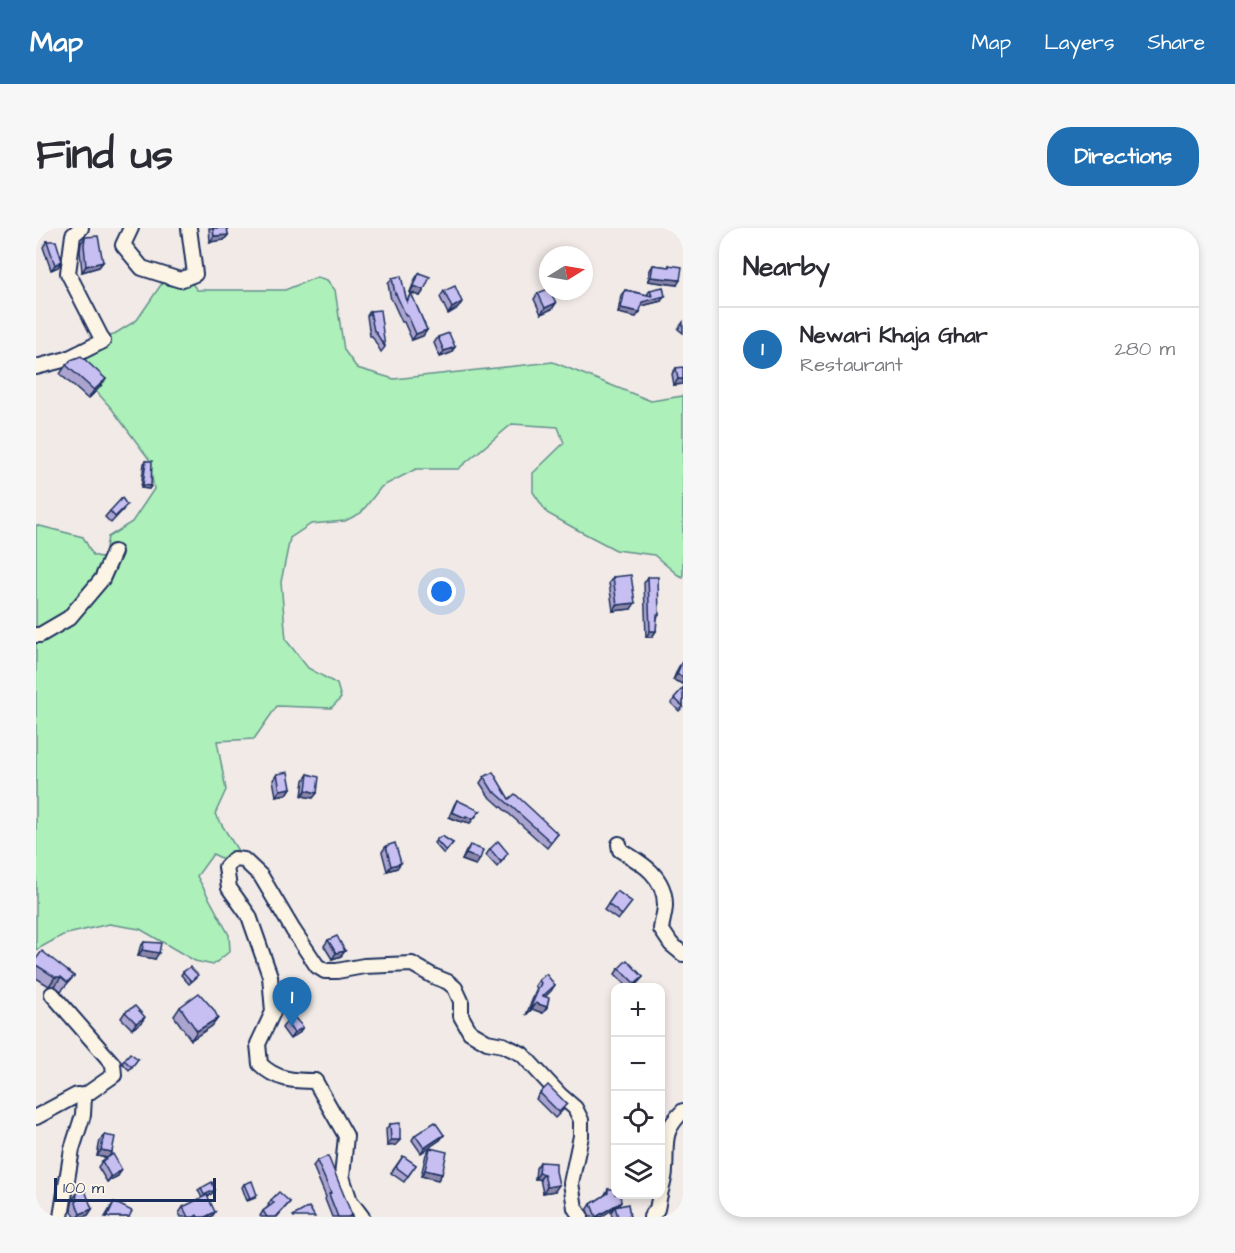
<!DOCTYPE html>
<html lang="en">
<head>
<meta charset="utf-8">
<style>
  :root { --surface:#fff; --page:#f7f7f7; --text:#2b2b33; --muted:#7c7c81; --line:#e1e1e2; --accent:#1f6fb2 }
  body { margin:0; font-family:"Architects Daughter",sans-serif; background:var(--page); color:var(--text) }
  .controls { position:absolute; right:18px; bottom:18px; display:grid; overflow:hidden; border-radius:12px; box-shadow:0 3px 9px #0003 }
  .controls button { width:54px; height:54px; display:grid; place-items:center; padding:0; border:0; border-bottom:2px solid var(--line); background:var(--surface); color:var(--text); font:30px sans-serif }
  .compass { position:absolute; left:503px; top:18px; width:54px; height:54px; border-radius:50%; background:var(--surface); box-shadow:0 3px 9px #0003; rotate:79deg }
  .scale { position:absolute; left:18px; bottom:15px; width:162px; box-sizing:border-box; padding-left:6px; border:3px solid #1b2f5e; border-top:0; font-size:16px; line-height:21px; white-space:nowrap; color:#1b2f5e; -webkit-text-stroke:4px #fcf5e5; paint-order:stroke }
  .you { position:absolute; left:406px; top:364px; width:21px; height:21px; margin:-15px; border:4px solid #fff; border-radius:50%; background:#1a73e8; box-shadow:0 0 0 9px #1a73e833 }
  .badge { display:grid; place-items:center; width:39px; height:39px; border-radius:50%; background:var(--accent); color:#fff; font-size:20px; font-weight:700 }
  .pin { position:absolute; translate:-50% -50px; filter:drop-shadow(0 2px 3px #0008) }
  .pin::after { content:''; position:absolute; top:32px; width:21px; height:18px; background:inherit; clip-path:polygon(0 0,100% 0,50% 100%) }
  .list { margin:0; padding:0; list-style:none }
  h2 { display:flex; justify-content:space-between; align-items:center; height:78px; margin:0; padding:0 24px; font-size:26px }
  h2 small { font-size:20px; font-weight:400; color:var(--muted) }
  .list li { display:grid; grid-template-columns:39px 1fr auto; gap:18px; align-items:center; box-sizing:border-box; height:84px; padding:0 24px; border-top:2px solid var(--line) }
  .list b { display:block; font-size:22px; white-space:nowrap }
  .list p { margin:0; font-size:20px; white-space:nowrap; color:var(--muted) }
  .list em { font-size:20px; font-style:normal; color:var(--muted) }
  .icon { flex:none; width:33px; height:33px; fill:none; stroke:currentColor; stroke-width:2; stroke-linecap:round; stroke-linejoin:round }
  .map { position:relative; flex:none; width:647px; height:989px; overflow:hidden; border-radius:24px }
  header { display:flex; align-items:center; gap:36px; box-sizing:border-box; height:84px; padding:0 30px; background:var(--accent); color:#fff }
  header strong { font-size:28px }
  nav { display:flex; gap:33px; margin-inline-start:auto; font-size:21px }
  .intro { display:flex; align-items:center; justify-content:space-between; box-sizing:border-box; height:144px; padding:0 36px }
  h1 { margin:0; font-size:42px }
  .button { padding:15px 27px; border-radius:24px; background:var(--accent); color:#fff; font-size:21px; font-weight:700 }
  main { display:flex; gap:36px; padding:0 36px }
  aside { flex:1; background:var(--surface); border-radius:24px; box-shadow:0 3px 9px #0003 }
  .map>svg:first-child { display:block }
  .green { fill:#adf0b9; stroke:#64908c; stroke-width:1.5 }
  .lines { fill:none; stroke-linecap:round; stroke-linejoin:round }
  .minor-casing { stroke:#1b2f5e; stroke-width:18 }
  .minor { stroke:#fcf5e5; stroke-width:14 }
  .wall { fill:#aba4cf; stroke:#1b2f5e; stroke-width:1.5 }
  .shaded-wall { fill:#8b86a9; stroke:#1b2f5e; stroke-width:1.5 }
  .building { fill:#c7bff1; stroke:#1b2f5e; stroke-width:1.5 }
</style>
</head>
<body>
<header>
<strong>Map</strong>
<nav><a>Map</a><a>Layers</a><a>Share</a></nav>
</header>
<div class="intro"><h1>Find us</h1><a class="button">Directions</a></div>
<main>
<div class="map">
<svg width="647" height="989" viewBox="0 0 647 989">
  <rect width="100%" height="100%" fill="#f1eae7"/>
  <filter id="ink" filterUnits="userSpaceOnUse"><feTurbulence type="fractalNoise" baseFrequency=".0167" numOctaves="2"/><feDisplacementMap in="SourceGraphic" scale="12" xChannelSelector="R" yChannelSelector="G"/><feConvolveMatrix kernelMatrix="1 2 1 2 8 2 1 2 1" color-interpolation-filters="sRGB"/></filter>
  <g filter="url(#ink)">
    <path class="green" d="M131 48 151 49 161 62H249L281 49 291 52 299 62 308 122 321 140 358 151 517 134 615 173 647 168V349L642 347 618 327 580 322 538 300 511 285 497 264V245L528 215 522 199 476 196 422 241H380L345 259 325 285 309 293 275 296 254 310 245 354 250 412 272 440 301 456 305 470 295 480 241 478 218 511 181 513 190 562 179 586 204 626 197 636 177 626 161 648 193 707 194 723 177 737 159 733 104 701 73 696 27 707 0 722V297L47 309 57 327 68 330 72 309 96 294 118 261 113 231 76 181 31 131 67 113 101 92Z"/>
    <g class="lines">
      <g class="minor-casing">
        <g id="minor">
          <path d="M95 0 87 17 106 40 144 52 159 46 153 0"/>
          <path d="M0 139 31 131 67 113 32 45 37 7 45 0"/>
          <path d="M0 407H4L33 390 66 351 78 324"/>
          <path d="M583 616 584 622C606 635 629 648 629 677 629 685 626 693 625 701L635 716 647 726"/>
          <path d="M16 766 77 836 78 847 48 868"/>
          <path d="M0 889 41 867 48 868 47 887 36 921 25 989"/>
          <path d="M624 966C626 958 629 950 629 942 631 913 625 905 647 883"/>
          <path d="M326 989 314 973 306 949 310 908 279 853C258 853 240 852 224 836L222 816 237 784 234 748 213 688 193 660 190 639 198 631 208 632 225 648 257 702 281 738 289 743H301L328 738 376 736 397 748 412 754 419 760 425 773V788L434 804 451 814 467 817 486 826 524 867 539 880 545 892V908L535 955 539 980 545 989"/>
          <path d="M615 989 621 981 624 966"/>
        </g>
      </g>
      <use href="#minor" class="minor"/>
    </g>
    <g class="wall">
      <path d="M173 0H191L192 7 188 12 174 14Z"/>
      <path d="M49 9 67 34 63 39 46 44 44 23 45 15Z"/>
      <path d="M11 13 26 33 22 39 15 42 7 19Z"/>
      <path d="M617 37 632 39 633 37 641 57 612 53 614 42Z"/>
      <path d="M383 45 388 62 384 68 374 64 379 51Z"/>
      <path d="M356 50 371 72 375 65 391 102 387 108 376 112 368 94H366L356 72H355L352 56Z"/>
      <path d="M589 62 611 67 614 62 625 73 605 78 600 89 582 85 585 67Z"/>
      <path d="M408 63 422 80 412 86 404 69Z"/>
      <path d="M502 65 520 75 516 81 505 86 498 71Z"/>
      <path d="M334 83 349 119 345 124 336 108H334L331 88Z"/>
      <path d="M647 94V105L642 101Z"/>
      <path d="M402 109 415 125 404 129 398 115Z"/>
      <path d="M30 137 70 151 64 159 52 171 24 146Z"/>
      <path d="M640 140 647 156 638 157 636 146Z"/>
      <path d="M110 233 115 258 113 261 105 260 108 235Z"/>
      <path d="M87 282 75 295 69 289 74 283Z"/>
      <path d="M577 349 595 381 577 383 573 355Z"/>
      <path d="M612 349 623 387 621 390 620 403 616 409H610L608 355Z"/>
      <path d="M646 434 647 435V456L637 452 642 440Z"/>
      <path d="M647 460V479L643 483 635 475Z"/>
      <path d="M241 546 255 560 251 566 240 568 237 552Z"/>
      <path d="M272 546 281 565 277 570 266 568 268 552Z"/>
      <path d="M448 549 473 571 522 606 511 620 481 593 455 570H454L444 555Z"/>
      <path d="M421 572 440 588 434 595 427 593 426 594 413 589 418 577Z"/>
      <path d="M400 612 417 615 408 626 398 615Z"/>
      <path d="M434 617 444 631 440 637 426 632 430 623Z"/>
      <path d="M350 618 361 640 351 643 346 624Z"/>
      <path d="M454 621 468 631 461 639 450 627Z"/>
      <path d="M581 663 596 674 582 692 568 682Z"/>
      <path d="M292 712 309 723 305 728 296 731 288 718Z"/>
      <path d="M108 714 119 731 102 728 104 719Z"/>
      <path d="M0 731 38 748 25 763 19 758H13L0 750Z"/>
      <path d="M583 740 607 749 598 759H592L579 746Z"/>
      <path d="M147 744 160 750 153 756 145 747Z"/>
      <path d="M503 752 519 757 515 763 509 769 511 779 507 785 496 781 490 787 501 760 499 758Z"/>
      <path d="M144 779 182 790 176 798 155 812 138 788Z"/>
      <path d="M89 784 105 795 96 801 85 790Z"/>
      <path d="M250 794 263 805 254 811 246 800Z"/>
      <path d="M102 831 93 842 86 835 88 832Z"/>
      <path d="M504 865 527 882 519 890 500 871Z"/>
      <path d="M354 896 360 917 351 918 350 901Z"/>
      <path d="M68 907 74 928 82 948 71 954 62 939 66 933 71 930 61 928 64 912Z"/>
      <path d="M379 907H408L404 912 385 925 376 912Z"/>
      <path d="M394 920 406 946 402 952 385 948 390 926Z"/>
      <path d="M367 928 380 937 368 954 355 945Z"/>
      <path d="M281 933 315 989H296L289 971 290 969 277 938Z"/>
      <path d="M504 934 519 963 507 965 504 951H499L500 940Z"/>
      <path d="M208 956 219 970 211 973 206 959Z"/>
      <path d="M165 960 179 962 177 965 172 968 176 989H145L143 985 147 979 166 970 162 962Z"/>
      <path d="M572 961 585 974 582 978 594 989H576L575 984 577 981 565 989H554L551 982 555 976 568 968Z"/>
      <path d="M41 965 56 981 52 987 46 989H39L35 981 37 971Z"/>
      <path d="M235 972 254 974 241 989H225L224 988 227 983 233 978 232 977Z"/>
      <path d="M78 974 93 989H69Z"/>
    </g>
    <g class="shaded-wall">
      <path d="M192 7 188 12 174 14 178 8Z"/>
      <path d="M26 33 22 39 15 42 19 37Z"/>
      <path d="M67 34 63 39 46 44 50 38Z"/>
      <path d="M615 49 644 52 641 57 612 53Z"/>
      <path d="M378 58 388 62 384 68 374 64Z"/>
      <path d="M629 68 625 73 602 79 606 74Z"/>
      <path d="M426 74 422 80 412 86 416 80Z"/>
      <path d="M520 75 516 81 505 86 509 80Z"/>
      <path d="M585 80 604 84 600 89 582 85Z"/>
      <path d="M391 102 387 108 376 112 380 106Z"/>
      <path d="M419 119 415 125 404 129 408 123Z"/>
      <path d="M70 151 64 159 52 171 58 162Z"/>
      <path d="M642 151H647V156L638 157Z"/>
      <path d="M107 257 115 258 113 261 105 260Z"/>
      <path d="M599 375 595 381 577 383 581 377Z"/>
      <path d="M614 403H620L616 409H610Z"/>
      <path d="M641 446 647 449V456L637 452Z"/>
      <path d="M255 560 251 566 240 568 244 562Z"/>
      <path d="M270 562 281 565 277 570 266 568Z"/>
      <path d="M444 583 434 595 427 593 426 594 413 589 416 584 430 588Z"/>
      <path d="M430 626 444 631 440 637 426 632Z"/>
      <path d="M365 635 361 640 351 643 355 638Z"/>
      <path d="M106 722 123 725 119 731 102 728Z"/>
      <path d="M309 723 305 728 296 731 300 725Z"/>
      <path d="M19 749H25L19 758H13Z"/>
      <path d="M500 775 511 779 507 785 496 781 490 787Z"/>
      <path d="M109 789 105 795 96 801 100 795Z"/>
      <path d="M182 790 176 798 155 812 161 803Z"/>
      <path d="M267 799 263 805 254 811 258 805Z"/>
      <path d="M408 907 404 912 385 925 388 920Z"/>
      <path d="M355 912H364L360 917 351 918Z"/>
      <path d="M65 922 76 924 72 930 61 928Z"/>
      <path d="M86 942 82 948 71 954 75 949Z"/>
      <path d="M389 942 406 946 402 952 385 948Z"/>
      <path d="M503 945 508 946 504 951H499Z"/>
      <path d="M523 957 519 963 507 965 511 959Z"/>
      <path d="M221 967 219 970 211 973 214 970Z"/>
      <path d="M585 974 581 979H579L577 981 565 989H560Z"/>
      <path d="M56 981 52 987 46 989H42L44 986Z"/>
      <path d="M179 984 176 989H169Z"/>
    </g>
    <g class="building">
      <path d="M177 0H191L192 7 178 8Z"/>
      <path d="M62 8 67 34 50 38 48 17 49 9Z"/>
      <path d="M11 13H20L26 33 19 37Z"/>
      <path d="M617 37 633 39V37L646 39 644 52 615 49Z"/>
      <path d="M383 45 394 49 388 62 378 58Z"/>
      <path d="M365 48 371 74 375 65 391 102 380 106 372 88H370L360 66H359L356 50Z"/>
      <path d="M419 58 426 74 416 80 408 63Z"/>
      <path d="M627 59 629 68 606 74 604 84 585 80 589 62 616 68 614 62Z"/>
      <path d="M512 61V63H514L520 75 509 80 502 65Z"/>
      <path d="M344 82 349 119 339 103H338L334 83Z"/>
      <path d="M413 105 419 119 408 123 402 109Z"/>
      <path d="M45 128 70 151 58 162 30 137 35 132Z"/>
      <path d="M647 139V151H642L640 140Z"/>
      <path d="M110 233H116L115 258 107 257Z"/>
      <path d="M86 270 91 277 79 289 74 283Z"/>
      <path d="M595 347 599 375 581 377 577 349Z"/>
      <path d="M612 349H622L623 387H621L620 403H614Z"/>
      <path d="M646 434 647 435V449L641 446Z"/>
      <path d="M647 460V478L638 470Z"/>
      <path d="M252 544 255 560 244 562 241 546Z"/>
      <path d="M457 544 473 571 479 566 522 606 515 614 485 587 459 564 458 565 448 549Z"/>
      <path d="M272 546 283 549 281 565 270 562Z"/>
      <path d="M421 572 444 583 437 591 430 588V590L416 584Z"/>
      <path d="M406 608 417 615 410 623 400 612Z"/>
      <path d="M462 613 472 625 465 634 454 621Z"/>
      <path d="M359 615 365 635 355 638 350 618Z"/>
      <path d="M434 617 447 622 444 631 430 626Z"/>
      <path d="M581 663 596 674 586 687 572 676Z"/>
      <path d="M301 708 309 723 300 725 292 712Z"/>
      <path d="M108 714 125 715 123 725 106 722Z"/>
      <path d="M6 723 38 748 31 754 25 749H19L0 737V731Z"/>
      <path d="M591 732 607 749 599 756 583 740Z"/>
      <path d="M154 739 162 747 155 753 147 744Z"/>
      <path d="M510 746 519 757 507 768 513 770 511 779 500 775 494 781 505 755 503 752Z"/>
      <path d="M163 765 178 782 182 790 161 803 144 779Z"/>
      <path d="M99 778 109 789 100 795 89 784Z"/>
      <path d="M258 789 267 799 258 805 250 794Z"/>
      <path d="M94 825 102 831 96 839 88 832Z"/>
      <path d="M512 857 531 876 523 884 504 865Z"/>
      <path d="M399 894 408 907 388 920 379 907Z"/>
      <path d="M364 895V912H355L354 896Z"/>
      <path d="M68 907 79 909 76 924 65 922Z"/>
      <path d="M394 920 411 924 406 946 389 942Z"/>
      <path d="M77 926 86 942 75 949 66 933Z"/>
      <path d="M292 928 316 987 312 989H302L293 966 295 965 281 933Z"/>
      <path d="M367 928 380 937 372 948 360 939Z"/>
      <path d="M504 934 520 935V943L523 957 511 959 508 946 503 945Z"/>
      <path d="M216 953 221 967 214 970 208 956Z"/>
      <path d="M176 954 179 962 168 967 165 960Z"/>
      <path d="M572 961H579V966H584L585 974 560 989 555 976 572 965Z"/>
      <path d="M49 962 56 981 44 986 40 975 41 965Z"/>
      <path d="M243 964 254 974 240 989H231L227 983 238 975 235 972Z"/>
      <path d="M171 967 179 984 169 989H162L161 987 158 989H152L147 979Z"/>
      <path d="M78 974 96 983 93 989H71Z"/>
      <path d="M592 976 594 989H582L579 979Z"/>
      <path d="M273 979 279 989H258L257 988Z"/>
    </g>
  </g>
</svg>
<div class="controls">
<button>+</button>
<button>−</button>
<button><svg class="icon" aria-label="locate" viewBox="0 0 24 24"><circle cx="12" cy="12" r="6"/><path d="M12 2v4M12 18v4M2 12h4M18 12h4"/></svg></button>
<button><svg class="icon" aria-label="layers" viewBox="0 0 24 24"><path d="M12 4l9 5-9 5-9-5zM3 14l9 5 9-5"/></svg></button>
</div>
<svg class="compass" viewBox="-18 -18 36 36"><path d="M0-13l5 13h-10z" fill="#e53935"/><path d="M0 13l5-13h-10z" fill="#7c7c81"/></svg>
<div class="scale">100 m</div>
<div class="you"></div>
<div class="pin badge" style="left:256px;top:799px">1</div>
</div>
<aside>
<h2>Nearby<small></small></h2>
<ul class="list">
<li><span class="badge">1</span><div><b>Newari Khaja Ghar</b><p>Restaurant</p></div><em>280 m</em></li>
</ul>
</aside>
</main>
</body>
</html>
